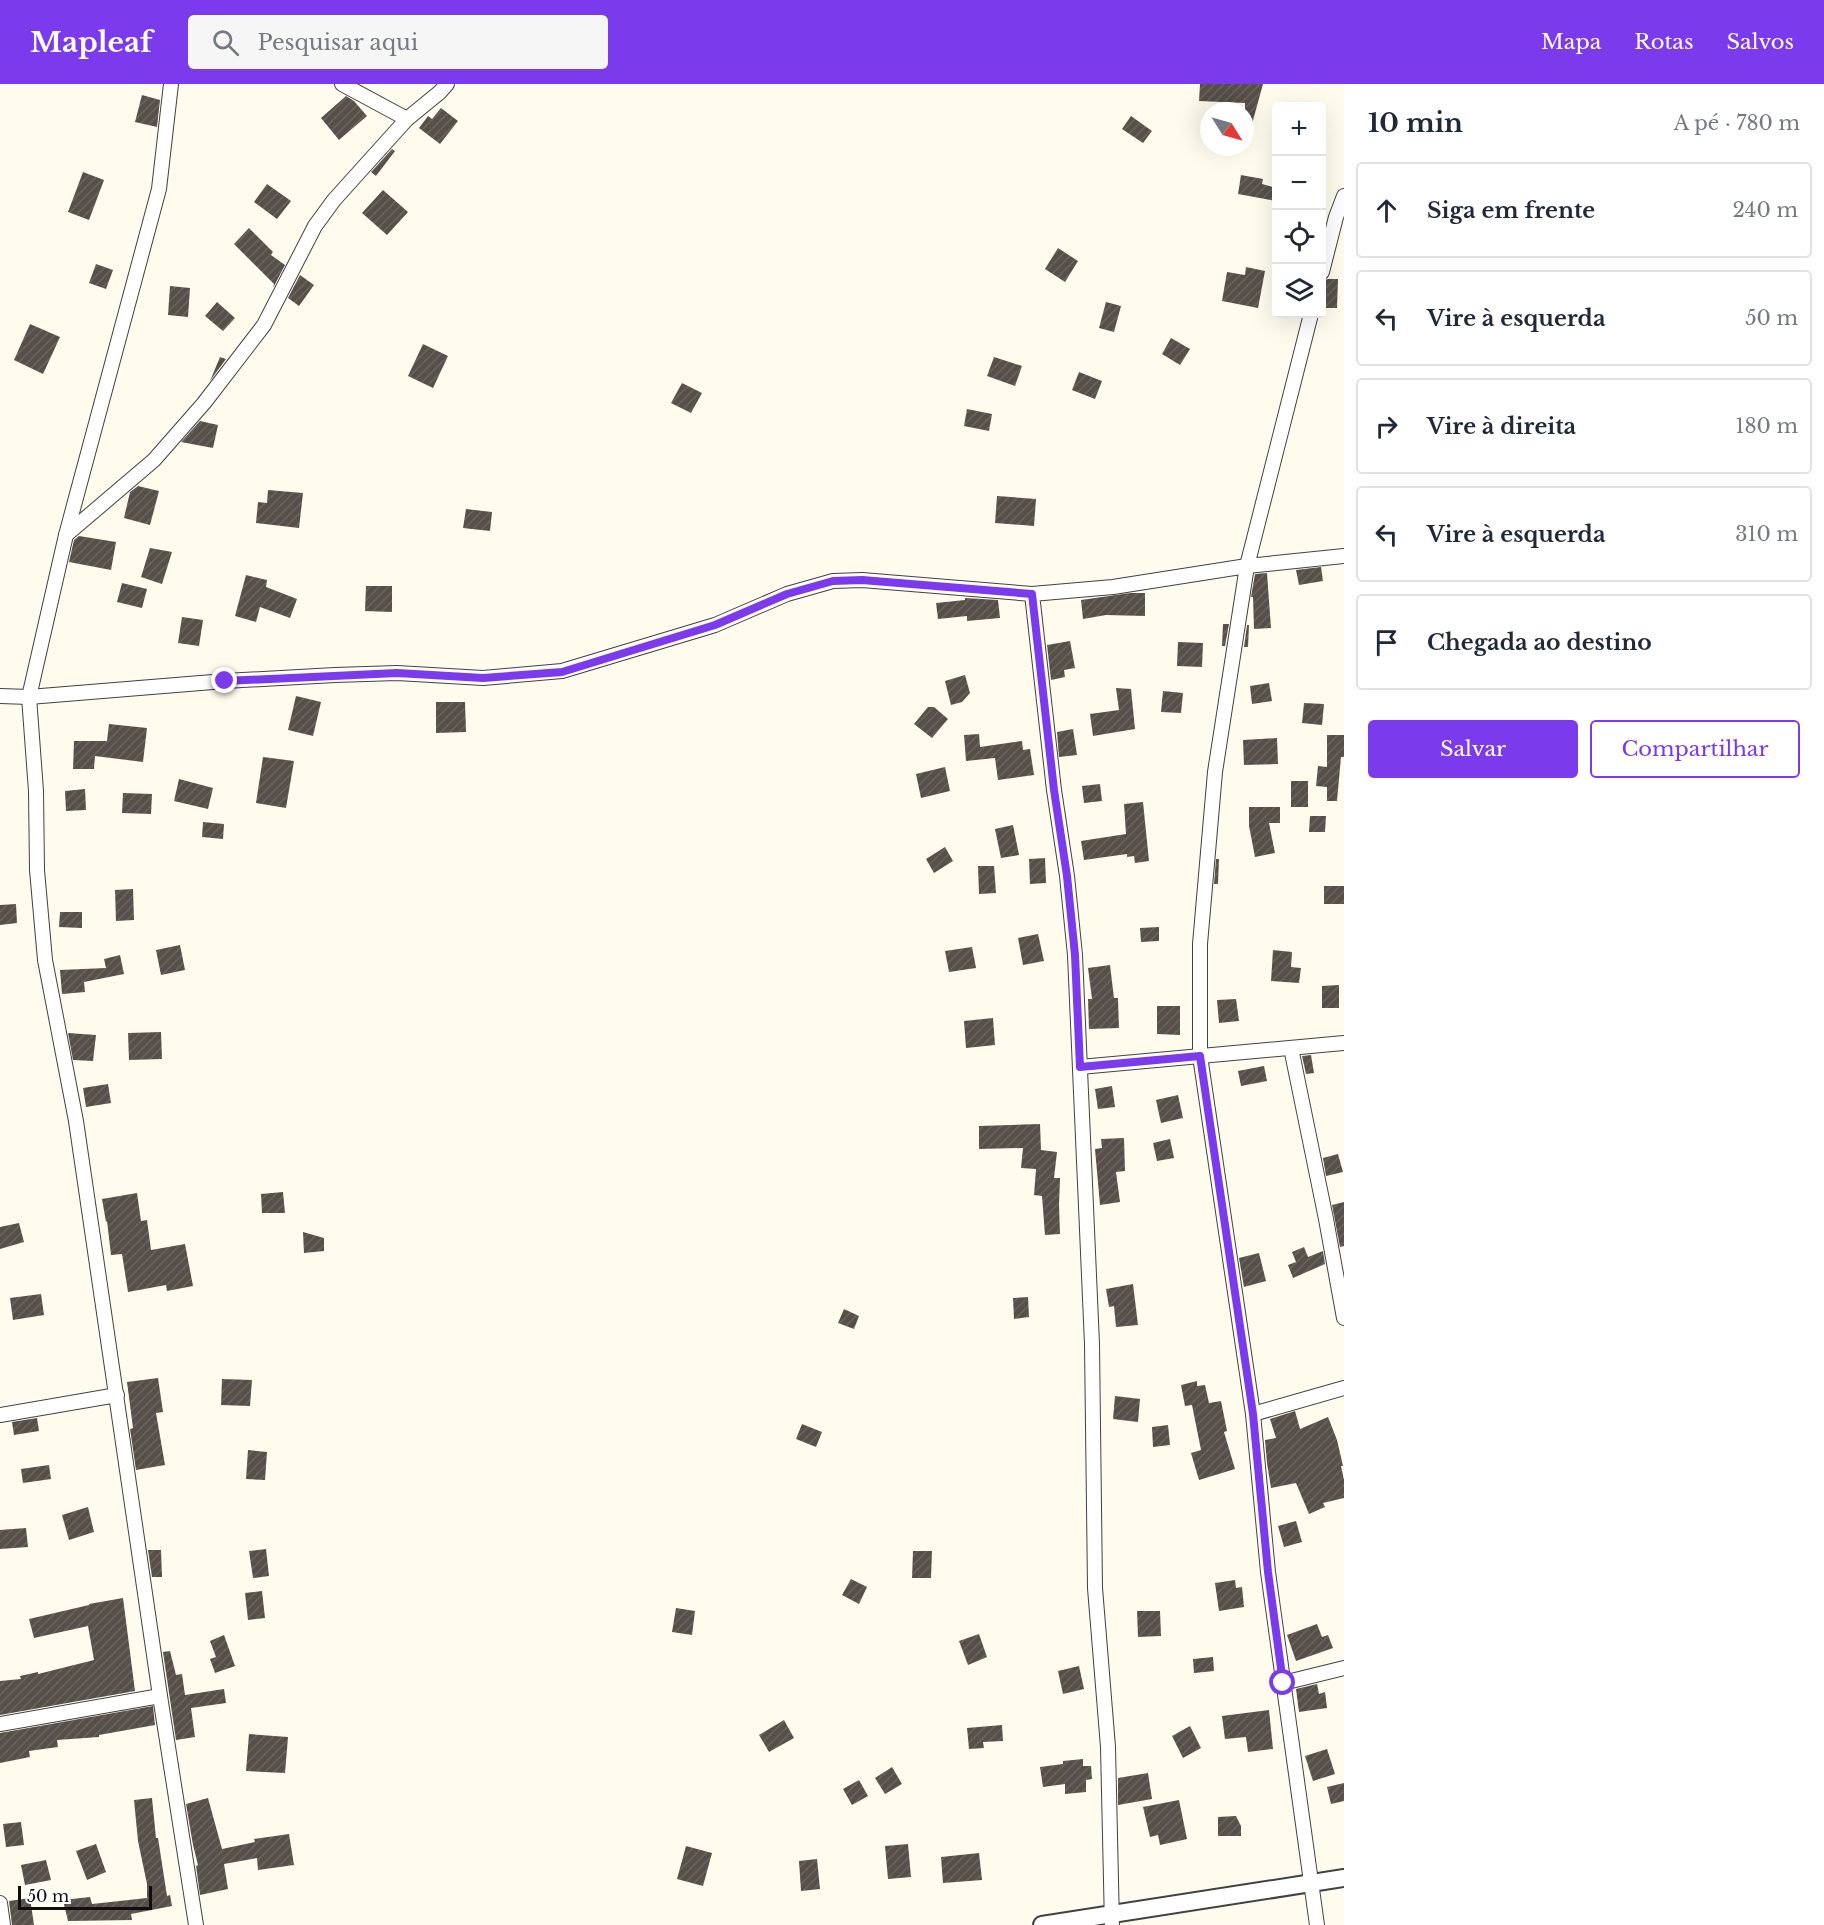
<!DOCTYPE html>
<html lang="pt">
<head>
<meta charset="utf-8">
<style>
  :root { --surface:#fff; --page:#f6f6f7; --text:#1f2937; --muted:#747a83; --line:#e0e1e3; --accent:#7c3aed }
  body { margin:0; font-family:"Libre Baskerville",serif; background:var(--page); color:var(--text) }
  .controls { position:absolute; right:18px; top:18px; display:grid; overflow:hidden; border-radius:6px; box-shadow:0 6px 24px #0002 }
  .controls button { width:54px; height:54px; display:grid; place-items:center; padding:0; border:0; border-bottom:2px solid var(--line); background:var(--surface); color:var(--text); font:30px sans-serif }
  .compass { position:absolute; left:1200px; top:18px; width:54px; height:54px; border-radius:50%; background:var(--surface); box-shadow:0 6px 24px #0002; rotate:127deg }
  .scale { position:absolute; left:18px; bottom:15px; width:134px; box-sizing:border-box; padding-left:6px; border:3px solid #0e0e0e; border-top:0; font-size:16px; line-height:21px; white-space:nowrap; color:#0e0e0e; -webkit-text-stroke:4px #fff; paint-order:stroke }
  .stop { position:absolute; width:18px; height:18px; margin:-14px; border:4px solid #7c3aed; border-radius:50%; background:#fff }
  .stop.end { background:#7c3aed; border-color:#fff; box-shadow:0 2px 6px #0008 }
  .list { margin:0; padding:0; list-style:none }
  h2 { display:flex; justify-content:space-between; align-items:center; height:78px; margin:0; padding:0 24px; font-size:26px }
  h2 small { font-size:20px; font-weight:400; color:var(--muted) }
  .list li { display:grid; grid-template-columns:39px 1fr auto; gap:18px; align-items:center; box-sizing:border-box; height:96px; margin:0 12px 12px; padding:0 12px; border:2px solid var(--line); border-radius:6px }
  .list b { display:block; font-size:22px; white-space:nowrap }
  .list em { font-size:20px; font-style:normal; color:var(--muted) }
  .actions { display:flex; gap:12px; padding:18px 24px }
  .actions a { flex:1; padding:14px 0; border:2px solid var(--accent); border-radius:6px; text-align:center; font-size:21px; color:var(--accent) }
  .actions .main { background:var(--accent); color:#fff }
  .icon { flex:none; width:33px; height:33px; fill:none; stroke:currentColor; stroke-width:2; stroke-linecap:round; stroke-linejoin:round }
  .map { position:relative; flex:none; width:1344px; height:1841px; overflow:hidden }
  header { display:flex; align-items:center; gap:36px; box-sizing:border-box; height:84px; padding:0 30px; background:var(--accent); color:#fff }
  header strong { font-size:28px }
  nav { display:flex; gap:33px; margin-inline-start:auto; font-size:21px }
  .search { width:420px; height:54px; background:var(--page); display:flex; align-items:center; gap:15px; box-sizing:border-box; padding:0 21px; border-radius:6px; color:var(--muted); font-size:22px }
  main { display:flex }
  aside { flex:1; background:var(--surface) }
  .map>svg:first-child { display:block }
  .building { fill:url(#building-hatch) }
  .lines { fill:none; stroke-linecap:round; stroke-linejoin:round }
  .minor-casing { stroke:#414141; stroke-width:16 }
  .tertiary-casing { stroke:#414141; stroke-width:20 }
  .minor { stroke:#fff; stroke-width:14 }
  .tertiary { stroke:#fff; stroke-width:16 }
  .route { stroke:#7c3aed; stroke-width:8 }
</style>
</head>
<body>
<header>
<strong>Mapleaf</strong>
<div class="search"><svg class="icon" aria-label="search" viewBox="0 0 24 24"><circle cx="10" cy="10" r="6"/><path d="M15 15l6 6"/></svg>Pesquisar aqui</div>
<nav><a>Mapa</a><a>Rotas</a><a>Salvos</a></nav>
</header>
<main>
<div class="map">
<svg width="1344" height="1841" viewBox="0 0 1344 1841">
  <defs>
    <pattern id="building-hatch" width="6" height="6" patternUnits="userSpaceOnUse" patternTransform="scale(1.5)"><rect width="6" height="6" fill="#574f49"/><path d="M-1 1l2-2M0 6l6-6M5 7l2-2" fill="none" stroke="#6a645f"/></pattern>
  </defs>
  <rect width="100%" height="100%" fill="#fffcee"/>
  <g class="building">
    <path d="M1200 0H1263L1249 51 1245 50V19L1199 17Z"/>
    <path d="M142 11 160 16 157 43 135 38Z"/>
    <path d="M346 12 354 17 367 32 339 56 321 34Z"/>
    <path d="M441 24 458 37 440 60 419 44 428 32 432 35Z"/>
    <path d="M1131 32 1152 47 1143 59 1122 45Z"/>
    <path d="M392 65 395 67 376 92 371 88Z"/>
    <path d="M83 88 104 96 89 136 68 128Z"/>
    <path d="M1241 91 1263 95 1262 100 1276 104V117L1238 110Z"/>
    <path d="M267 100 291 117 277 135 254 118Z"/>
    <path d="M383 106 408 128 387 151 362 129Z"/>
    <path d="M249 144 273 168 271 171 285 181 273 204 274 200 234 160Z"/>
    <path d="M1058 164 1078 177 1065 198 1045 185Z"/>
    <path d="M96 180 113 186 106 205 89 199Z"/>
    <path d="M1246 183 1265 187 1258 224 1222 217 1227 188 1245 191Z"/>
    <path d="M300 191 314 201 299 222 288 214Z"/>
    <path d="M1328 195H1338L1337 224H1322V197Z"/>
    <path d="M170 202 190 204 188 233 168 231Z"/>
    <path d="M217 218 235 234 223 247 205 232Z"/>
    <path d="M1106 218 1121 222 1114 248 1099 244Z"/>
    <path d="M30 240 60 253 43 290 14 276Z"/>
    <path d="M1171 254 1190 265 1180 281 1162 270Z"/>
    <path d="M423 260 448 272 433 304 408 292Z"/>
    <path d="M220 273 226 275 210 297Z"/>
    <path d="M994 273 1022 282 1015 302 987 292Z"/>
    <path d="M1079 288 1102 297 1095 315 1072 306Z"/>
    <path d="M682 299 702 309 691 329 671 319Z"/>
    <path d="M967 325 992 330 989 347 964 342Z"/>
    <path d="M200 337 218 341 213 364 181 358Z"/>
    <path d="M138 402 159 407 150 441 124 434 130 408Z"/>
    <path d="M268 406 303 409 299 444 256 439 258 418 267 419Z"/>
    <path d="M997 412 1036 415 1034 442 995 439Z"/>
    <path d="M466 425 492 428 490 447 463 444Z"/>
    <path d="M79 452 116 458 111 486 69 478 74 456Z"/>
    <path d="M150 464 172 468 162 500 141 493Z"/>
    <path d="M1321 483 1323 497 1299 501 1296 486Z"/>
    <path d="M1267 489 1271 544 1254 545 1253 513H1251L1255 490Z"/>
    <path d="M246 491 267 496 266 503 297 515 290 534 260 523 256 538 235 532Z"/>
    <path d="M122 499 147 505 142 524 117 518Z"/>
    <path d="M366 502H392V528L365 527Z"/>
    <path d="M1130 509H1145V532L1106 531 1083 535 1081 516Z"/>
    <path d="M965 514 998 516 1000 534 967 537V532L938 535 936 519 965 516Z"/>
    <path d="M182 533 203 536 199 562 178 559Z"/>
    <path d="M1223 540H1229L1225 562H1222Z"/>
    <path d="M1247 541H1249L1248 563H1244Z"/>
    <path d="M1070 557 1075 584 1064 586 1065 593 1051 596 1047 561Z"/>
    <path d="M1178 558 1203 559 1202 583 1177 582Z"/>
    <path d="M965 591 970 609 962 618 951 621 945 597Z"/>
    <path d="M1269 599 1272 617 1252 620 1250 602Z"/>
    <path d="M1116 604 1131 605 1135 645 1093 652 1090 630 1119 626Z"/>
    <path d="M1163 607 1183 609 1181 629 1161 628Z"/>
    <path d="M296 612 321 618 313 652 288 646Z"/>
    <path d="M436 618H465L466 648 436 649Z"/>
    <path d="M1304 619 1324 620 1322 641 1302 639Z"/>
    <path d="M928 623H934L948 635 932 654 914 640Z"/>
    <path d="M109 640 147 644 143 678 95 672 94 685H73L74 657H107Z"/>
    <path d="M1073 645 1077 671 1059 673 1057 648Z"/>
    <path d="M979 650 980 663 1022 657 1023 666 1030 665 1034 691 998 696 995 674 966 677 964 651Z"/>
    <path d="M1327 651H1344V673H1341L1337 717H1327V703L1316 702 1318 682 1327 683Z"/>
    <path d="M1277 654 1278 680 1244 681 1243 656Z"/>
    <path d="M263 673 294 677 286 724 256 719Z"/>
    <path d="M945 683 950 707 921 714 916 690Z"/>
    <path d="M179 695 213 704 208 725 174 717Z"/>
    <rect x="1291" y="697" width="17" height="26"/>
    <path d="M1100 700 1102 717 1084 719 1082 702Z"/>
    <path d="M85 705 86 726 66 727 65 707Z"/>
    <path d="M123 709 152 710 151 730 122 729Z"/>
    <path d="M1143 718 1149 777 1135 779 1134 772 1127 773V770L1084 776 1081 757 1126 750 1124 720Z"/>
    <path d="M1249 723H1280V739H1269L1275 769 1255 773 1249 742Z"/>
    <path d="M1310 732H1326L1325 748H1309Z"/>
    <path d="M203 738 224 740 223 755 202 753Z"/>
    <path d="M1013 741 1019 771 1001 774 995 745Z"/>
    <path d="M945 763 953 777 934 789 926 775Z"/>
    <path d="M1045 774 1046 799 1030 800 1029 775Z"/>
    <path d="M1216 775H1219L1218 800H1214Z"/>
    <path d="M978 782H994L996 809 979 810Z"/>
    <rect x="1324" y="802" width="20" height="18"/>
    <path d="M133 805 134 836 116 837 115 806Z"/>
    <path d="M16 820 17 839 0 841V821Z"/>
    <path d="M60 828H82V844L59 843Z"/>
    <path d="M1159 843V857L1141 858 1140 844Z"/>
    <path d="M1038 850 1044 877 1023 881 1018 854Z"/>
    <path d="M180 861 185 886 161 891 156 866Z"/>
    <path d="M972 863 976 884 949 888 945 867Z"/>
    <path d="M1273 866 1292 868 1291 883 1301 884 1299 899 1271 897Z"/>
    <path d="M120 871 124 890 84 898 85 908 62 910 60 886 106 884 104 875Z"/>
    <path d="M1110 881 1114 914H1118L1119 944 1089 945 1088 915H1092L1088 884Z"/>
    <path d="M1339 901V924H1322V902Z"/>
    <path d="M1236 915 1239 937 1219 939 1217 916Z"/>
    <path d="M1157 922H1180V951L1157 950Z"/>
    <path d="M993 934 995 961 966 964 964 937Z"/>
    <path d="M161 948 162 975 129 976 128 949Z"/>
    <path d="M68 949 96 951 93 977 73 976Z"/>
    <path d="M1311 971 1314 989 1306 990 1302 972Z"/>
    <path d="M1264 982 1267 997 1241 1002 1238 987Z"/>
    <path d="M108 1000 111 1019 86 1023 83 1004Z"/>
    <path d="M1112 1002 1115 1023 1098 1025 1095 1005Z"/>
    <path d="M1178 1011 1183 1034 1161 1039 1156 1016Z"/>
    <path d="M1040 1040 1041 1066 1057 1068 1054 1094H1060L1059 1121 1060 1150 1045 1151 1042 1112 1034 1111 1036 1085 1021 1084 1023 1064 979 1065V1042Z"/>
    <path d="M1124 1054 1125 1087 1116 1088 1120 1118 1100 1121 1095 1065 1102 1064 1101 1055Z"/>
    <path d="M1170 1055 1174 1074 1157 1077 1153 1059Z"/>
    <path d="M1338 1070 1343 1088 1326 1092 1323 1074Z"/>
    <path d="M283 1108 285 1129H262L261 1110Z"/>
    <path d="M137 1109 141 1137 147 1136 151 1166 185 1160 193 1202 167 1207 166 1201 128 1208 122 1170 111 1171 107 1137 106 1138 102 1115Z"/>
    <path d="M1344 1118V1162L1340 1163 1332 1121Z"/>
    <path d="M19 1139 24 1158 0 1165V1143Z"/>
    <path d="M303 1148 324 1154V1167L304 1169Z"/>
    <path d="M1304 1163 1308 1173 1323 1167 1325 1180 1293 1194 1288 1181 1296 1178 1292 1168Z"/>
    <path d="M1259 1169 1266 1197 1244 1203 1239 1174Z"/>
    <path d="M1133 1200 1138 1241 1116 1243 1114 1222 1109 1223 1106 1205Z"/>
    <path d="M41 1210 44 1231 13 1236 10 1214Z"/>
    <path d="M1028 1213 1029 1233 1014 1235 1013 1214Z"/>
    <path d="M844 1225 859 1232 854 1245 838 1239Z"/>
    <path d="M158 1294 163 1328 156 1329 165 1381 136 1386 130 1345 133 1344 127 1298Z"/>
    <path d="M222 1295 252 1296 250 1322 221 1321Z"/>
    <path d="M1197 1297V1302L1205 1301 1209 1319 1221 1317 1227 1347 1224 1348 1235 1385 1199 1396 1191 1369 1201 1366 1192 1321 1185 1322 1181 1301Z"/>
    <path d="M1115 1312 1140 1315 1138 1338 1113 1335Z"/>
    <path d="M1295 1327 1300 1345 1328 1333 1337 1356 1343 1382H1341L1344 1396V1414L1323 1419 1325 1423 1309 1430 1296 1399 1271 1404 1267 1379 1265 1356 1276 1354 1270 1335Z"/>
    <path d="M37 1334 39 1347 14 1351 12 1338Z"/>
    <path d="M802 1340 822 1348 816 1363 796 1355Z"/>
    <path d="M1168 1341 1170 1361 1153 1363 1152 1343Z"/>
    <path d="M248 1366 267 1368 265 1396 246 1395Z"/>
    <path d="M49 1381 51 1395 23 1399 21 1385Z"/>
    <path d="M88 1423 94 1448 69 1456 62 1431Z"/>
    <path d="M1296 1437 1302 1458 1284 1463 1278 1442Z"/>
    <path d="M26 1444 28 1463 0 1465V1446Z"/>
    <path d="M266 1465 269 1492 253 1494 249 1467Z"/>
    <path d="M148 1466H161L162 1493H152Z"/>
    <path d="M913 1467H932L931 1494H912Z"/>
    <path d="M851 1495 867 1503 859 1520 842 1511Z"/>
    <path d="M1235 1496 1236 1504 1242 1503 1244 1523 1219 1527 1215 1499Z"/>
    <path d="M262 1507 265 1534 248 1536 245 1509Z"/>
    <path d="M123 1514 135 1607 0 1631V1597L21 1595 20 1592 38 1588V1590L94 1576 88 1542 34 1554 29 1535 89 1521V1520Z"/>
    <path d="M676 1524 695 1527 692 1551 672 1548Z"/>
    <path d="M1137 1527H1160L1161 1552 1138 1553Z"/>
    <path d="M1317 1540 1322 1553 1328 1551 1333 1564 1296 1577 1287 1551Z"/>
    <path d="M979 1550 987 1573 968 1581 959 1557Z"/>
    <path d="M224 1551 235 1582 215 1589 210 1575 216 1573 210 1557Z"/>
    <path d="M170 1567 176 1591 182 1590 185 1611 224 1605 226 1619 191 1624 195 1653 176 1656 163 1568Z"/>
    <path d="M1213 1573 1214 1587 1194 1589 1193 1575Z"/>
    <path d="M1079 1582 1084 1605 1063 1610 1058 1587Z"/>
    <path d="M1317 1600 1319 1610 1325 1608 1327 1624 1299 1628 1296 1605Z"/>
    <path d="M153 1622 155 1641 99 1651V1653L57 1656 58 1663 29 1667 30 1673 0 1679V1649Z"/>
    <path d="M1269 1626 1273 1665 1248 1668 1246 1653 1225 1655 1222 1632Z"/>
    <path d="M784 1636 794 1654 769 1668 759 1651Z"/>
    <path d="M1002 1641 1003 1657 983 1658 984 1664 969 1665 967 1644Z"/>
    <path d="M1190 1642 1201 1664 1183 1674 1172 1652Z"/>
    <path d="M249 1650 288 1653 285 1689 246 1687Z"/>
    <path d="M1327 1665 1335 1690 1313 1697 1305 1672Z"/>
    <path d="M1083 1675V1682H1091L1092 1695 1086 1696V1708L1065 1710V1700L1043 1703 1040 1683 1063 1680V1677Z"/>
    <path d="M892 1683 902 1700 885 1710 875 1694Z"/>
    <path d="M1148 1689 1152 1715 1118 1721V1694Z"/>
    <path d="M859 1696 868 1712 852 1721 843 1705Z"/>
    <path d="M1344 1699V1717L1331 1720 1327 1703Z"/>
    <path d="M152 1714 156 1754H158L167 1812 170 1811 172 1822 131 1830 132 1836 68 1837 63 1816 90 1813 92 1820 147 1814V1800L138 1757 134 1716Z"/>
    <path d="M208 1714 222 1765 255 1758 254 1755 289 1750 294 1781 258 1786 257 1774 224 1780 228 1805 200 1811 196 1782 198 1781 193 1761 186 1720Z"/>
    <path d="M1179 1716 1187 1755 1160 1761 1158 1751 1150 1753 1143 1723Z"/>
    <path d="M1236 1732 1241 1742V1752H1218V1733Z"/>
    <path d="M21 1738 24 1761 6 1763 3 1740Z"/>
    <path d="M96 1760 106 1788 87 1796 76 1767Z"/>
    <path d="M908 1760 911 1793 888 1795 885 1762Z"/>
    <path d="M686 1762 712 1769 703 1802 677 1795Z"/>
    <path d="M979 1769 982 1796 943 1799 941 1773Z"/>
    <path d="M817 1775 820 1805 801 1807 799 1777Z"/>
    <path d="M46 1776 51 1796 25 1801 21 1781Z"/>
    <path d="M30 1814 34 1841H12L9 1817Z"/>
  </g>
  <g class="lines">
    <g class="minor-casing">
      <g id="minor">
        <path d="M171 0 159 105 66 451 29 613 36 707 37 786 45 876 76 1037 160 1612 196 1841"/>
        <path d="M342 0 407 35"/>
        <path d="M1322 188 1336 133 1344 112"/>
        <path d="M1311 230 1247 482 1215 688 1200 860V972L1253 1330 1268 1488 1317 1841"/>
        <path d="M66 451 154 376 204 319 264 241 315 142 334 116 407 35 440 8 447 0"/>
        <path d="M0 612 29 613 225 597 335 591 397 589 483 594 562 587 715 541 787 510 833 497 862 496 1032 510"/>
        <path d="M1291 964 1326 1135 1344 1234"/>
        <path d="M1080 983 1344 959"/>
        <path d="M1253 1330 1344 1304"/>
        <path d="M0 1331 117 1311"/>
        <path d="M1283 1599 1344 1584"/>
        <path d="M0 1640 160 1612"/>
        <path d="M0 1819 3 1841"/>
        <path d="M1112 1841 1108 1663 1095 1504 1092 1260 1075 871 1067 792 1054 706 1032 510 1113 503 1247 482 1344 472"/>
      </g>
    </g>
    <g class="tertiary-casing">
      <path id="tertiary" d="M1042 1841 1344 1794"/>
    </g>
    <use href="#minor" class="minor"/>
    <use href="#tertiary" class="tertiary"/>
  </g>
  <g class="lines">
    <path class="route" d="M225 597 397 589 483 594 562 588 715 541 787 510 833 497 862 496 1032 510 1054 706 1067 792 1075 871 1080 983 1200 972 1253 1330 1268 1488 1283 1599"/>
  </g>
</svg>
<div class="controls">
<button>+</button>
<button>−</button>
<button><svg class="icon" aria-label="locate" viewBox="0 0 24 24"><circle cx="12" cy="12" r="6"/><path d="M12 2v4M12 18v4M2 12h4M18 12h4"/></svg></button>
<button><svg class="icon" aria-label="layers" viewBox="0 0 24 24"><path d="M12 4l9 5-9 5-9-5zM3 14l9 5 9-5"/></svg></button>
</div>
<svg class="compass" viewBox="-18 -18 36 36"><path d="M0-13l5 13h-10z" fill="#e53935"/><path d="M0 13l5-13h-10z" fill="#747a83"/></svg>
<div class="scale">50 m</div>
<div class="stop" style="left:1283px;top:1599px"></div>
<div class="stop end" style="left:225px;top:597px"></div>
</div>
<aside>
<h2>10 min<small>A pé · 780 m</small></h2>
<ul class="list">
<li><svg class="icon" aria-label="ahead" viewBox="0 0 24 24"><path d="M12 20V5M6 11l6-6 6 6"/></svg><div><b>Siga em frente</b></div><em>240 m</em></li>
<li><svg class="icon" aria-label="left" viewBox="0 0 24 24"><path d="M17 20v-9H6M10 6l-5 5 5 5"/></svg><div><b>Vire à esquerda</b></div><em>50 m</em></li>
<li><svg class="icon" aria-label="right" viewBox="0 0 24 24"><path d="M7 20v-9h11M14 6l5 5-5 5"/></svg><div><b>Vire à direita</b></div><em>180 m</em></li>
<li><svg class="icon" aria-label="left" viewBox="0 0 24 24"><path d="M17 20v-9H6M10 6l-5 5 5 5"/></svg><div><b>Vire à esquerda</b></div><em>310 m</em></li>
<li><svg class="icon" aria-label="arrive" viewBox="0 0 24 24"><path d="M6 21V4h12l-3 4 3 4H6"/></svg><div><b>Chegada ao destino</b></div></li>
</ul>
<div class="actions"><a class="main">Salvar</a><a>Compartilhar</a></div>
</aside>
</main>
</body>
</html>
